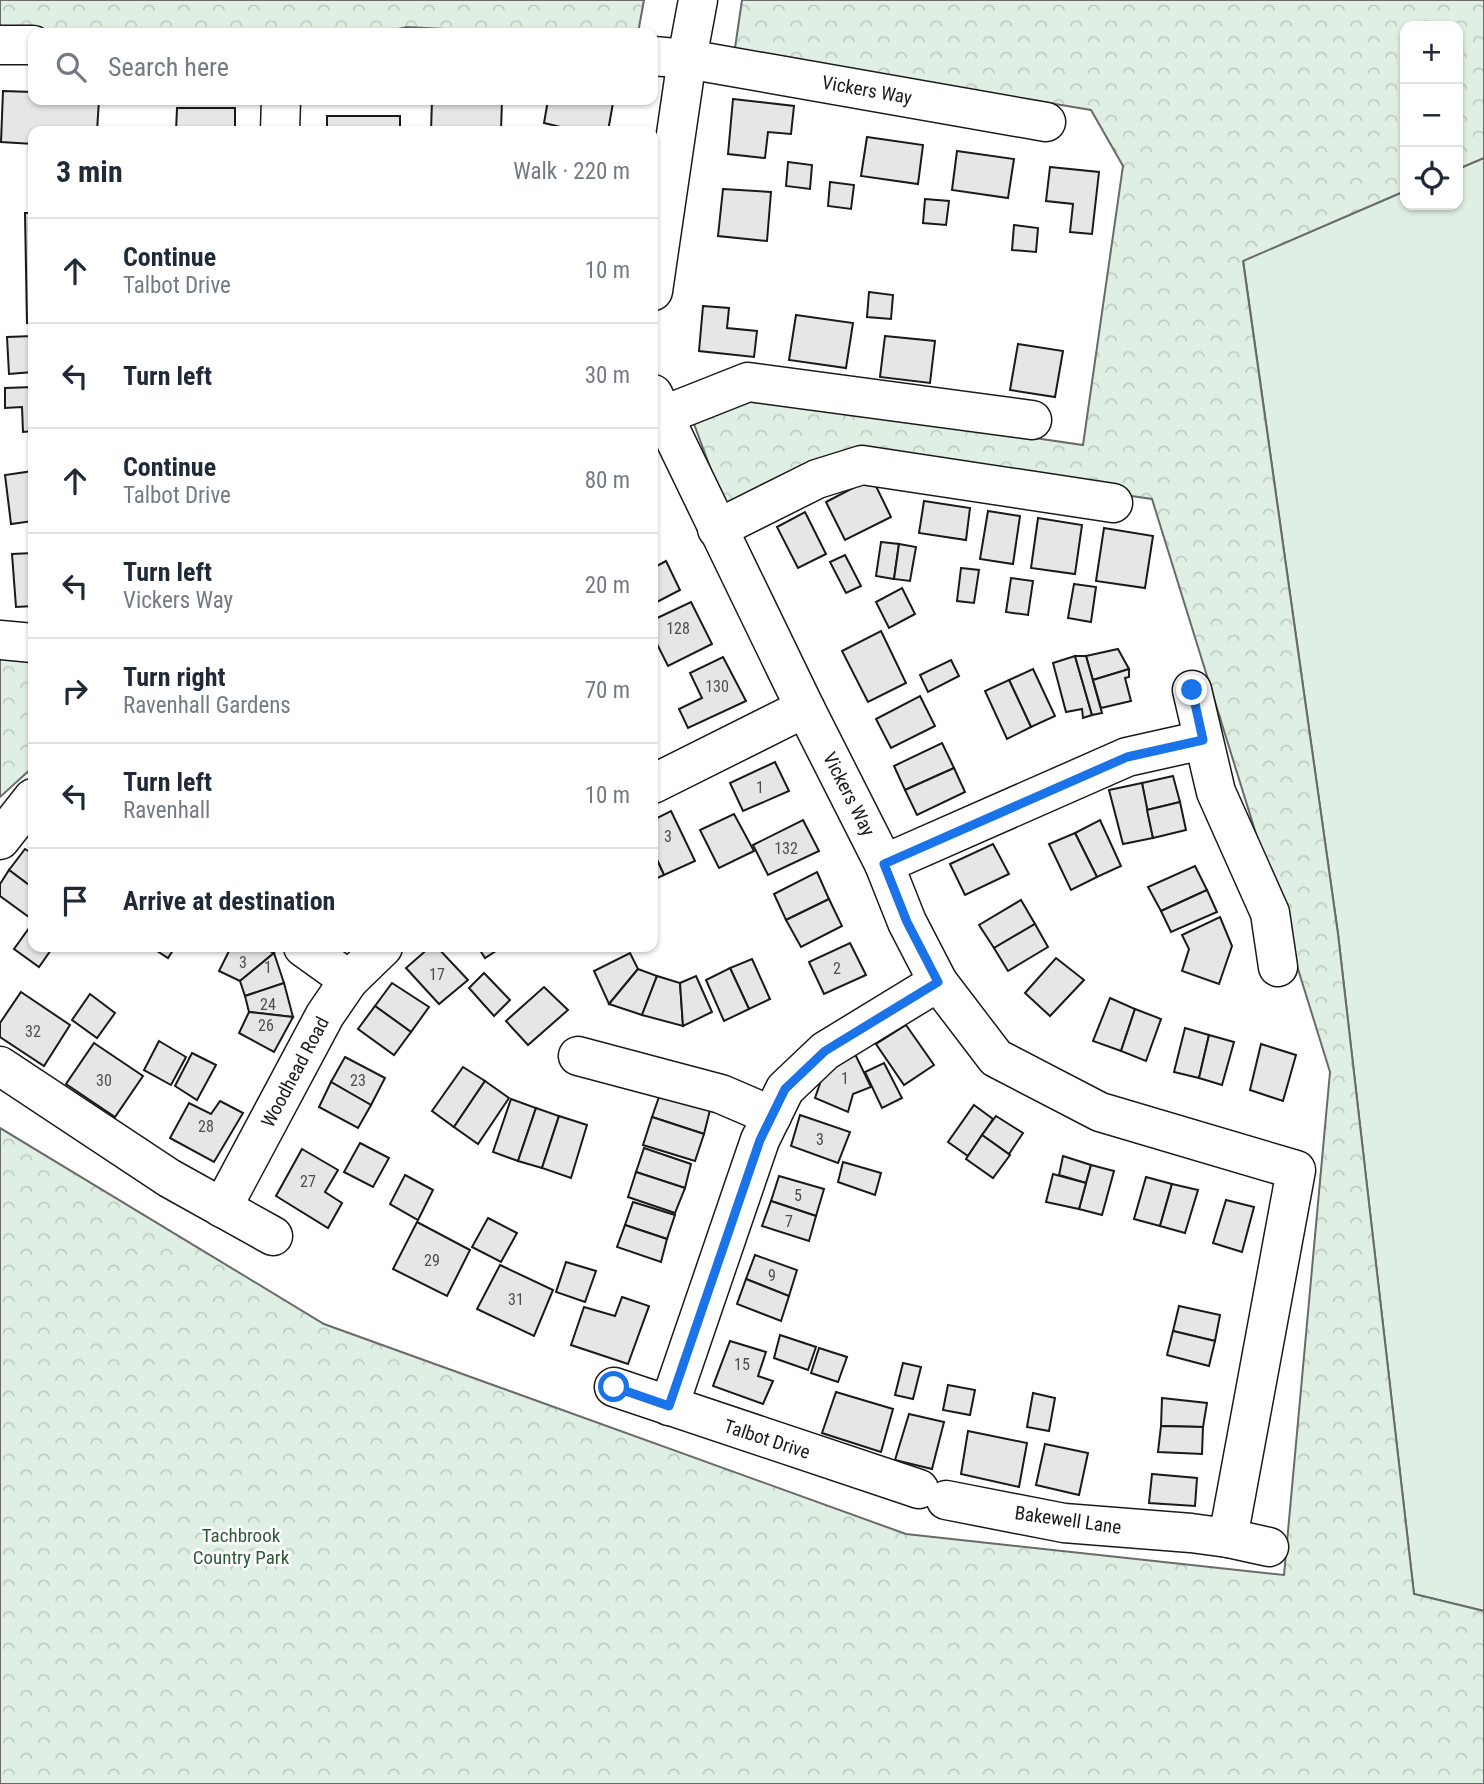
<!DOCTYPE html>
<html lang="en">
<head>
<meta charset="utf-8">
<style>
  :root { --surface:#fff; --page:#f2f2f3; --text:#1f2937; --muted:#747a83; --line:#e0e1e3 }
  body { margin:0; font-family:"Roboto Condensed",sans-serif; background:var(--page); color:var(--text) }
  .controls { position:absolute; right:21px; top:21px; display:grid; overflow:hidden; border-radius:14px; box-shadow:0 2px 5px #0004 }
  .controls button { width:63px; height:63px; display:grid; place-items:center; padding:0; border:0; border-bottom:2px solid var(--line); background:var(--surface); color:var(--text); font:35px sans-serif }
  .stop { position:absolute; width:21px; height:21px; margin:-16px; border:5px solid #1a73e8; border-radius:50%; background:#fff }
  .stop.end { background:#1a73e8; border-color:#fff; box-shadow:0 2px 7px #0008 }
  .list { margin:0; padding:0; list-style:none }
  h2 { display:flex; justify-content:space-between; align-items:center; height:91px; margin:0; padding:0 28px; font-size:30px }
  h2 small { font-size:23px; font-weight:400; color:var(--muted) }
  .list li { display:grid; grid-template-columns:46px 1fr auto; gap:21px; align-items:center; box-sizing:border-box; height:105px; padding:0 28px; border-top:2px solid var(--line) }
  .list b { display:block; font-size:26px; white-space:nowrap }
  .list p { margin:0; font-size:23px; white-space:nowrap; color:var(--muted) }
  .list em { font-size:23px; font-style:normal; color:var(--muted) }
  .icon { flex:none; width:38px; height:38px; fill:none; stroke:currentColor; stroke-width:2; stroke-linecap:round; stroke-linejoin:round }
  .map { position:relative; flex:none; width:1484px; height:1784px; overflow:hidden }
  .search { position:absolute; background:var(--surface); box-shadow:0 2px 5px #0004; left:28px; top:28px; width:630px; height:77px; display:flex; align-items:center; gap:18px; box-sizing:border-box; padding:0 24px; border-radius:14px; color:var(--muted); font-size:26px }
  .panel { position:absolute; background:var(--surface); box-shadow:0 2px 5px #0004; left:28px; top:126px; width:630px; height:826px; border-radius:14px }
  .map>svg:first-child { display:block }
  .green { fill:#e0efe3; stroke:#6a6a6a; stroke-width:2 }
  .forest { fill:url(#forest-crowns); stroke:#6a6a6a; stroke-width:2 }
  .building { fill:#e6e6e6; stroke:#1a1a1a; stroke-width:2 }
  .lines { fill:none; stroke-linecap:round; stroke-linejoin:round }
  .minor-casing { stroke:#1a1a1a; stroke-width:41 }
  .minor { stroke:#fff; stroke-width:38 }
  .route { stroke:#1a73e8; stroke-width:9 }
  .labels { text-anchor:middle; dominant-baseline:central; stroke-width:5; stroke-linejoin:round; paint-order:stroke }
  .number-label { font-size:16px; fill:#4d4d4d }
  .street-label { font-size:19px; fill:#1a1a1a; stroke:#fff }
  .park-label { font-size:19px; fill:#2b5a34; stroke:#fff }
</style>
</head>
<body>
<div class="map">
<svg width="1484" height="1784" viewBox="0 0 1484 1784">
  <defs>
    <pattern id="forest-crowns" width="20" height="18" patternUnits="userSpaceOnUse" patternTransform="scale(1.75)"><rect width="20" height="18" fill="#e0efe3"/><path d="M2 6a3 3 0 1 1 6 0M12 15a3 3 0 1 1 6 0" fill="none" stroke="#c0ccc2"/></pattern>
  </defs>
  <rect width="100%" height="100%" fill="#fff"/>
  <path class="green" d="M1484 158V1611L1414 1594 1338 934 1243 260 1405 191V205H1458V169Z"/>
  <g class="forest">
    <path d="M0 0H644L638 33H519L407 27 380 33H166L0 30Z"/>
    <path d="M742 0H1484V158L1458 169V26H1405V191L1243 261 1338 934 1414 1594 1484 1611V1784H0V1128L324 1324 906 1534 1284 1575 1330 1072 1152 499 849 456 725 507 694 424 755 397 1083 445 1123 166 1091 110 912 80 734 55Z"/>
    <path d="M0 645 33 649V767L0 797Z"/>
  </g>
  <g class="building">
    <path d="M3 91 33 92V100H99L97 131H33V144L1 142Z"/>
    <path d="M733 99 794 106 791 134 768 132 765 158 728 154Z"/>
    <path d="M432 100H502L501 131H431Z"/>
    <path d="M548 100H592L613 103 608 131H569V129L544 123Z"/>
    <path d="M177 108H235V131H176Z"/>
    <rect x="327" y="116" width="73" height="15"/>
    <path d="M867 137 923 145 918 184 861 176Z"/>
    <path d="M957 151 1014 159 1008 198 952 190Z"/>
    <path d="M788 162 812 165 810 189 786 186Z"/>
    <path d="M1050 167 1099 172 1092 234 1070 232 1073 204 1046 201Z"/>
    <path d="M830 182 854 185 851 209 828 206Z"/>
    <path d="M723 189 771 192 767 241 718 236Z"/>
    <path d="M925 199 949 201 946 225 923 223Z"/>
    <path d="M25 213H33V323H27Z"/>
    <path d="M1014 225 1038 228 1036 252 1012 250Z"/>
    <path d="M869 292 893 295 891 319 867 317Z"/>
    <path d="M703 306 729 308 727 328 757 331 754 357 699 351Z"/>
    <path d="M796 315 853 323 846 368 789 360Z"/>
    <path d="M33 336V372L9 374 7 337Z"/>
    <path d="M885 336 935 341 930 383 880 377Z"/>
    <path d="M1018 344 1063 351 1055 397 1010 390Z"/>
    <path d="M33 387V431L23 432 22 407 5 408V388Z"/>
    <path d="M33 471V521L11 524 5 475Z"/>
    <path d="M872 478 891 517 845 540 826 502Z"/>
    <path d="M924 501 970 508 966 540 919 533Z"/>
    <path d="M988 511 1020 516 1013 564 980 559Z"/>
    <path d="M805 512 826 554 798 568 777 527Z"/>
    <path d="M1038 518 1082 525 1075 574 1031 568Z"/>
    <path d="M1104 528 1153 536 1145 588 1096 581Z"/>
    <path d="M881 542 899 544 894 579 876 576Z"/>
    <path d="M899 544 916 547 910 581 894 579Z"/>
    <path d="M33 553V606L16 607 12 554Z"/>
    <path d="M845 555 861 586 846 593 830 562Z"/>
    <path d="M666 561 680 590 653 604V568Z"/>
    <path d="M961 568 979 570 974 603 957 601Z"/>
    <path d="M1011 578 1033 581 1028 615 1006 612Z"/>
    <path d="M1074 584 1096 587 1091 622 1068 618Z"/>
    <path d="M902 588 915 614 889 628 876 602Z"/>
    <path d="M691 602 712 644 668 666 653 636V620Z"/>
    <path d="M881 631 906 683 868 702 842 651Z"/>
    <path d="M1118 649 1129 669 1093 680 1086 656Z"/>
    <path d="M1075 656 1092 715 1083 718 1082 709 1066 712 1053 663Z"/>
    <path d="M1075 656H1086L1102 713 1092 715Z"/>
    <path d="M723 657 746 701 688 728 679 709 702 698 690 673Z"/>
    <path d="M951 660 959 676 928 692 920 675Z"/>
    <path d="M1033 669 1055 716 1031 727 1009 680Z"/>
    <path d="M1129 669V677L1125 678 1131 701 1101 708 1093 680Z"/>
    <path d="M1009 680 1031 727 1007 739 985 691Z"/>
    <path d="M920 696 935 726 891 748 876 719Z"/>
    <path d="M942 743 954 768 905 790 894 766Z"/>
    <path d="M775 762 789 791 743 811 730 783Z"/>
    <path d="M954 768 965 792 917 815 905 790Z"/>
    <path d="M1173 776 1180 802 1147 810 1142 783Z"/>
    <path d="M1142 783 1153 838 1123 844 1109 790Z"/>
    <path d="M1180 802 1186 830 1153 838 1147 810Z"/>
    <path d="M671 811 695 861 664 875 653 851V820Z"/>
    <path d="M734 814 754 851 719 868 700 830Z"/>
    <path d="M803 820 819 851 768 875 753 845Z"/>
    <path d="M1100 820 1121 866 1097 877 1075 833Z"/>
    <path d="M1075 833 1097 877 1071 890 1049 844Z"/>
    <path d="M993 844 1009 874 965 895 950 864Z"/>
    <path d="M25 849 33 854V888L9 870Z"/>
    <path d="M653 851 664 875 653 880Z"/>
    <path d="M1195 866 1207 890 1161 911 1148 887Z"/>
    <path d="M9 870 33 888V920L0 896V884Z"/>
    <path d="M817 872 829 899 786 920 774 894Z"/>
    <path d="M1207 890 1217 912 1171 932 1161 911Z"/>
    <path d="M829 899 842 926 801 947 786 920Z"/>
    <path d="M1021 900 1035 924 994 948 979 925Z"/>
    <path d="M1220 917 1232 946 1219 984 1182 971 1189 949 1182 935Z"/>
    <path d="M32 924 33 947H53L39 967 14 949Z"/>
    <path d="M1035 924 1048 947 1008 971 994 948Z"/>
    <path d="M850 943 866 975 824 994 809 962Z"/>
    <path d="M151 947H175L168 958Z"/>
    <path d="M231 947H262L274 953 240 981 219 971Z"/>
    <path d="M430 947H437L468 980 439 1004 406 968Z"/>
    <path d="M478 947H502L485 958Z"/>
    <path d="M274 953 284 983 245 996 240 981Z"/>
    <path d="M630 953 638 969 609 1004 594 971Z"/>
    <path d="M1056 958 1084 980 1050 1016 1025 993Z"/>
    <path d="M752 959 770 999 749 1009 730 968Z"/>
    <path d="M730 968 749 1009 724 1021 706 980Z"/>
    <path d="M638 969 657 976 642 1015 609 1004Z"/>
    <path d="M484 973 510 1000 494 1016 469 988Z"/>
    <path d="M657 976 680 983 683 1026 642 1015Z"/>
    <path d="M696 976 712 1012 683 1026 680 983Z"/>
    <path d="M284 983 293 1017 249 1012 245 996Z"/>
    <path d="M392 983 429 1007 411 1032 375 1006Z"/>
    <path d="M544 987 568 1010 528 1045 506 1021Z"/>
    <path d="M21 992 70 1025 44 1066 0 1037V1023Z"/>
    <path d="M90 994 115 1013 97 1038 72 1020Z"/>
    <path d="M1110 998 1135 1009 1121 1051 1093 1041Z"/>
    <path d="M375 1006 411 1032 394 1055 358 1029Z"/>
    <path d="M1135 1009 1161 1019 1146 1061 1121 1051Z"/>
    <path d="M249 1012 293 1017 274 1052 239 1033Z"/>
    <path d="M906 1025 934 1065 904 1085 876 1044Z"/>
    <path d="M1185 1028 1209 1035 1199 1078 1174 1072Z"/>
    <path d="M1209 1035 1234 1042 1222 1085 1199 1078Z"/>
    <path d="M159 1041 186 1057 171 1085 144 1070Z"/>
    <path d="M94 1043 143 1076 115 1117 66 1084Z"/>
    <path d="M1261 1044 1296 1055 1283 1101 1250 1090Z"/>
    <path d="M192 1053 216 1065 197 1100 175 1086Z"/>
    <path d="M855 1054 871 1087 853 1094 848 1112 815 1098 825 1069Z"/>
    <path d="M345 1057 385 1078 371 1105 331 1082Z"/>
    <path d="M884 1063 902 1098 882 1108 865 1072Z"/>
    <path d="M463 1067 485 1081 454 1127 432 1111Z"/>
    <path d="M485 1081 509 1098 478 1144 454 1127Z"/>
    <path d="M331 1082 371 1105 358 1128 319 1107Z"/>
    <path d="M660 1094 710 1110 704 1134 652 1117Z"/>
    <path d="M511 1099 536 1108 518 1161 493 1152Z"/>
    <path d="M220 1101 243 1113 214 1162 170 1138 189 1103 211 1114Z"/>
    <path d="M974 1105 993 1119 968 1156 948 1142Z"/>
    <path d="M536 1108 559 1116 542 1168 518 1161Z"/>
    <path d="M800 1115 850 1132 838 1163 791 1146Z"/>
    <path d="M559 1116 587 1125 571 1178 542 1168Z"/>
    <path d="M996 1116 1023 1133 1009 1154 982 1135Z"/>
    <path d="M652 1117 704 1134 695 1161 643 1145Z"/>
    <path d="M982 1135 1010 1155 993 1178 966 1159Z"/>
    <path d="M360 1143 389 1158 373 1187 344 1172Z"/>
    <path d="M644 1148 691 1164 685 1188 636 1172Z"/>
    <path d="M302 1149 338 1170 325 1192 342 1203 328 1228 276 1196Z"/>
    <path d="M1063 1156 1091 1165 1086 1183 1059 1175Z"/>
    <path d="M843 1162 881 1173 875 1195 838 1182Z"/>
    <path d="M1091 1165 1114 1171 1102 1215 1079 1209Z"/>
    <path d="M636 1172 685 1188 675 1213 628 1197Z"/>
    <path d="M1053 1174 1086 1183 1079 1209 1046 1202Z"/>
    <path d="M405 1175 433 1190 418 1220 390 1204Z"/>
    <path d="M779 1176 824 1189 816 1216 771 1201Z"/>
    <path d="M1146 1177 1172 1184 1160 1226 1134 1219Z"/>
    <path d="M1172 1184 1198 1190 1185 1233 1160 1226Z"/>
    <path d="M1226 1200 1254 1207 1242 1252 1213 1243Z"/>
    <path d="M771 1201 816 1216 809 1241 762 1226Z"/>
    <path d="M633 1202 675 1215 667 1239 625 1225Z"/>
    <path d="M488 1218 517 1233 501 1262 472 1247Z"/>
    <path d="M417 1222 470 1250 447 1296 393 1269Z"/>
    <path d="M625 1225 667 1239 661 1262 617 1247Z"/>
    <path d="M755 1255 797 1270 789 1296 746 1279Z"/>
    <path d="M566 1262 596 1271 585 1302 556 1292Z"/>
    <path d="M500 1265 553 1290 534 1336 477 1309Z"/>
    <path d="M746 1279 789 1296 781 1321 737 1304Z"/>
    <path d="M622 1297 649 1306 628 1364 571 1345 584 1307 615 1316Z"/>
    <path d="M1179 1306 1220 1315 1215 1341 1173 1331Z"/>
    <path d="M1173 1331 1215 1341 1209 1366 1167 1355Z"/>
    <path d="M780 1335 816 1347 808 1370 774 1358Z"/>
    <path d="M730 1341 766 1352 758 1376 773 1381 763 1404 713 1386Z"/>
    <path d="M819 1348 847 1357 838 1382 811 1373Z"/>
    <path d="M903 1363 921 1367 913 1399 895 1395Z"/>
    <path d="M948 1385 975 1390 970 1415 943 1410Z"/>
    <path d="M836 1392 893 1409 881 1452 822 1433Z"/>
    <path d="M1033 1393 1055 1398 1049 1431 1027 1427Z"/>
    <path d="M1162 1398 1207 1403 1203 1427 1161 1426Z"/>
    <path d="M909 1414 944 1422 932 1469 895 1460Z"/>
    <path d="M1161 1426 1203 1427 1202 1454 1158 1452Z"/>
    <path d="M968 1431 1027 1443 1019 1487 961 1474Z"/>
    <path d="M1045 1444 1088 1453 1079 1495 1036 1485Z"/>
    <path d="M1152 1474 1197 1478 1195 1506 1149 1503Z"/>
  </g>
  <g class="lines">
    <g class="minor-casing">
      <g id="minor">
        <path d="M0 45H33"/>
        <path d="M653 56 687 59 1046 122"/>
        <path d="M280 131 281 100"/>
        <path d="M653 291 687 59 698 0"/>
        <path d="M653 394 805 708 884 864 907 922 938 982 996 1058 1100 1112 1296 1170 1228 1538 1269 1547"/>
        <path d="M662 416 748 382 1032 420"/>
        <path d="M717 529 817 479 862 465 1113 503"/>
        <path d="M0 640 33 643"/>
        <path d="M1192 690 1216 792 1270 913 1278 967"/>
        <path d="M653 784 805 708"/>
        <path d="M0 840 33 798"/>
        <path d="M884 864 1127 757 1203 740"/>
        <path d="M303 947 349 980"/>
        <path d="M578 1056 721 1094 772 1116"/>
        <path d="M0 1066 169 1178 273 1236"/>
        <path d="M222 1208 325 1015 349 980 383 947"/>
        <path d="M614 1387 919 1489"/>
        <path d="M669 1406 760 1140 785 1089 825 1051 938 982"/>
        <path d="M946 1500 1064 1523 1191 1533 1228 1538"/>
      </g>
    </g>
    <use href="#minor" class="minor"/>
  </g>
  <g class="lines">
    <path class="route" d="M614 1387 669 1406 760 1140 785 1089 825 1051 938 982 907 922 884 864 1127 757 1203 740 1192 690"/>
  </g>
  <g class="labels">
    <g class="number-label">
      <text x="678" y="628">128</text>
      <text x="717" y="686">130</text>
      <text x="760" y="787">1</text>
      <text x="668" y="836">3</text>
      <text x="786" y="848">132</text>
      <text x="243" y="962">3</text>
      <text x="268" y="967">1</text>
      <text x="837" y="968">2</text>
      <text x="437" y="974">17</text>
      <text x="268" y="1004">24</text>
      <text x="266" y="1025">26</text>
      <text x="33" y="1031">32</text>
      <text x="845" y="1078">1</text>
      <text x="104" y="1080">30</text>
      <text x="358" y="1080">23</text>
      <text x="206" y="1126">28</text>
      <text x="820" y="1139">3</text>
      <text x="308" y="1181">27</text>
      <text x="798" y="1195">5</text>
      <text x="789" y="1221">7</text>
      <text x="432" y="1260">29</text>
      <text x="772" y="1275">9</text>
      <text x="516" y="1299">31</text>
      <text x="742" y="1364">15</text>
    </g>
    <g class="street-label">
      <text transform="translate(867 90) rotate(10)">Vickers Way</text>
      <text transform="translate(849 794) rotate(63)">Vickers Way</text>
      <text transform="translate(295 1072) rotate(-62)">Woodhead Road</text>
      <text transform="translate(767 1439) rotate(18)">Talbot Drive</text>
      <text transform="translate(1068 1520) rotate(8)">Bakewell Lane</text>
    </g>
    <g class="park-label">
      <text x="241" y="1535">Tachbrook<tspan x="241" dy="22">Country Park</tspan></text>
    </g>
  </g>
</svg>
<div class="controls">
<button>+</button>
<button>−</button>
<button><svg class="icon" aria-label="locate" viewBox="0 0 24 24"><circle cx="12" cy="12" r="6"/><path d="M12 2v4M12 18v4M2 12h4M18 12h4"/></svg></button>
</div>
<div class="stop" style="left:614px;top:1387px"></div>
<div class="stop end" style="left:1192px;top:690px"></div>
<div class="search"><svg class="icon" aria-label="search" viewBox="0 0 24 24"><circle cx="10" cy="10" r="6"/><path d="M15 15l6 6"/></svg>Search here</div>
<section class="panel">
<h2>3 min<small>Walk · 220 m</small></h2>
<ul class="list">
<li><svg class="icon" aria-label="ahead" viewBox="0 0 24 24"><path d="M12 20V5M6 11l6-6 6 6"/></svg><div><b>Continue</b><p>Talbot Drive</p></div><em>10 m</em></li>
<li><svg class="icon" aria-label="left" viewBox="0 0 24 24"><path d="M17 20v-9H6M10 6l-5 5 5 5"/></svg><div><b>Turn left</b></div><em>30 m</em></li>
<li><svg class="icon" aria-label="ahead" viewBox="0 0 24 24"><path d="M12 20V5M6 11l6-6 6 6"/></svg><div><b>Continue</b><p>Talbot Drive</p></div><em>80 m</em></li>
<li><svg class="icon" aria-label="left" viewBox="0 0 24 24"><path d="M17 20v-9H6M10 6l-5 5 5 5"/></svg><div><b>Turn left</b><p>Vickers Way</p></div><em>20 m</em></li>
<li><svg class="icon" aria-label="right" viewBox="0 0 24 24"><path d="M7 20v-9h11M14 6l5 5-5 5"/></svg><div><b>Turn right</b><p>Ravenhall Gardens</p></div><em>70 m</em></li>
<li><svg class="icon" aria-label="left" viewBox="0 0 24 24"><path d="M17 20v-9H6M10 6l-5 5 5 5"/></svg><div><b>Turn left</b><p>Ravenhall</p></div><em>10 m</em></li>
<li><svg class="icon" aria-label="arrive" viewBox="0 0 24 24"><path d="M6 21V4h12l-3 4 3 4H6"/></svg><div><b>Arrive at destination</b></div></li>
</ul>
</section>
</div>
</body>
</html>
